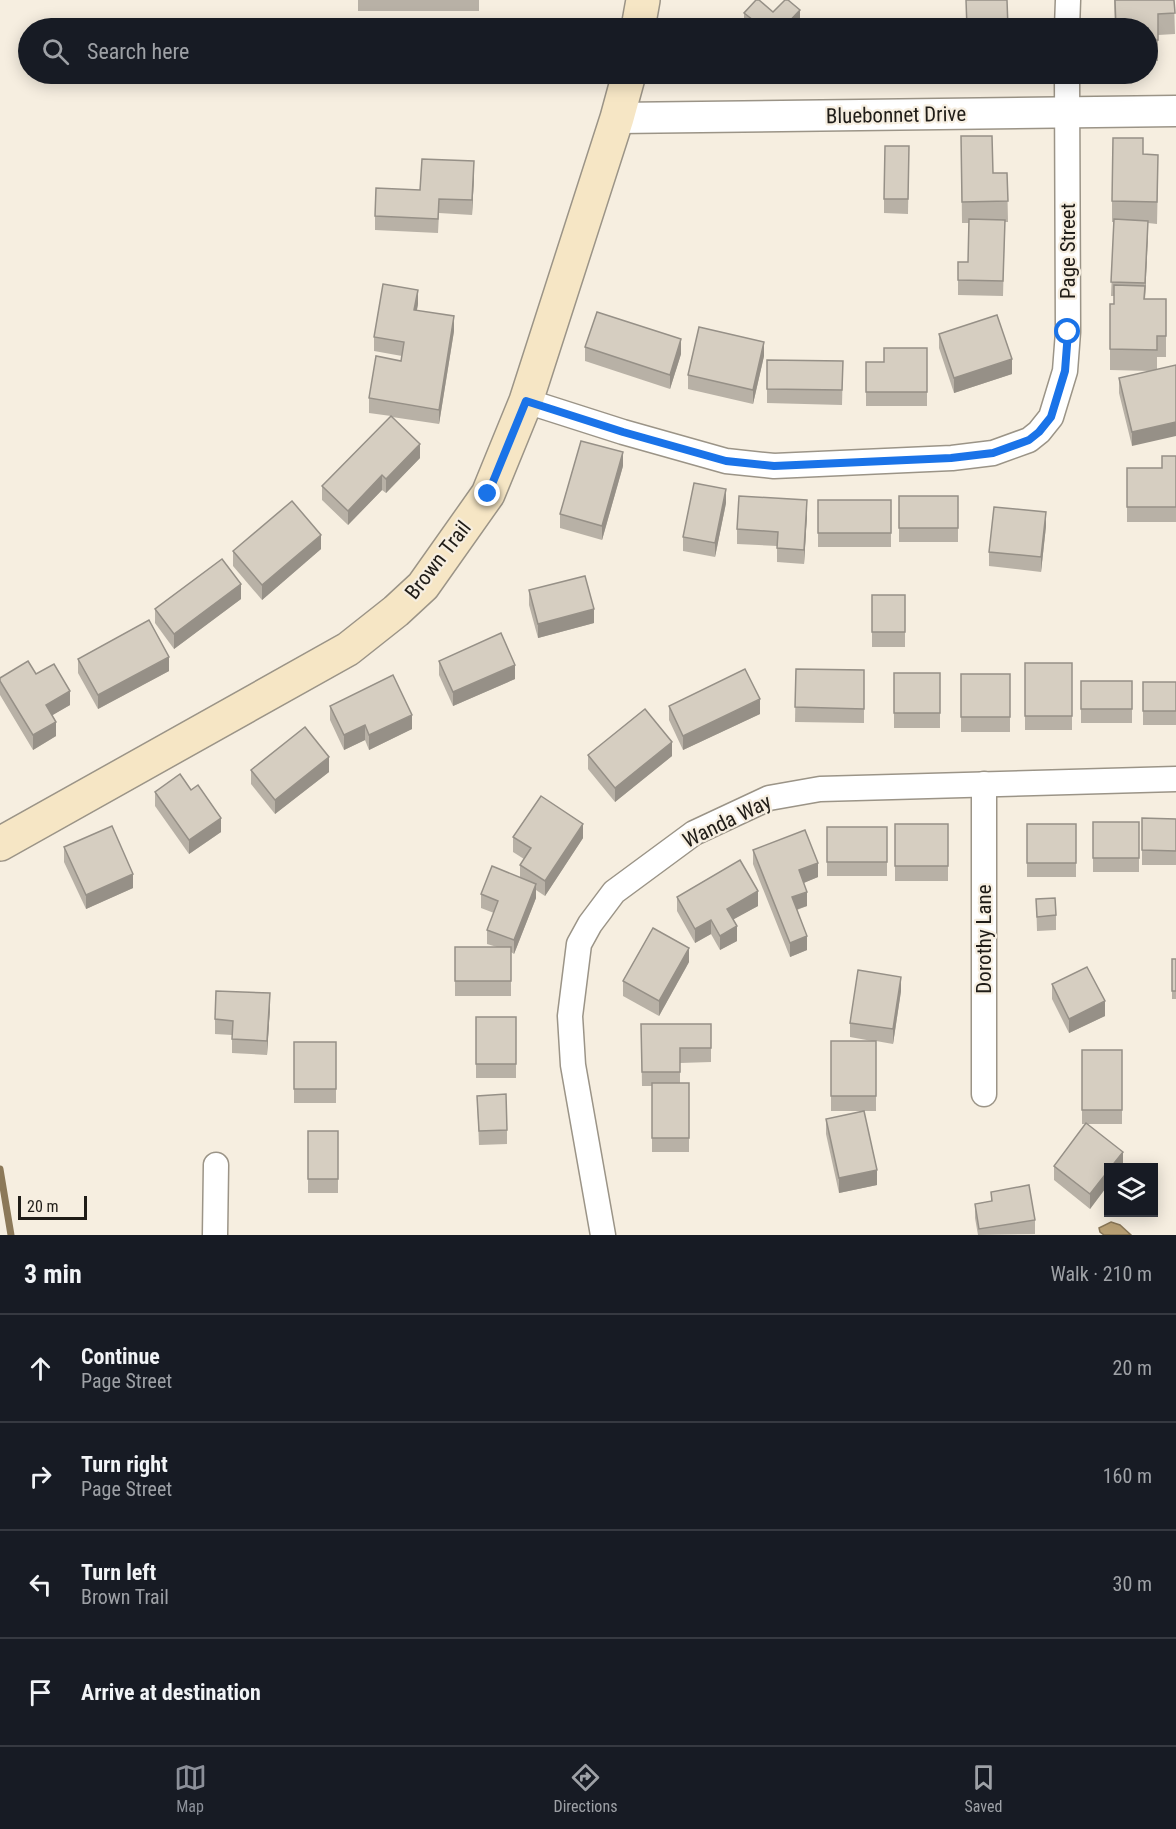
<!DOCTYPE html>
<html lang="en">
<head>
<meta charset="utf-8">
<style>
  :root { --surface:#171b24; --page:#20242c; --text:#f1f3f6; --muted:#9ea1a6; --line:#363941; --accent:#8c9099 }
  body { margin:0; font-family:"Roboto Condensed",sans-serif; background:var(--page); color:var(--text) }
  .controls { position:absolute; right:18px; bottom:18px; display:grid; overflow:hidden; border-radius:0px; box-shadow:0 3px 15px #0003 }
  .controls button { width:54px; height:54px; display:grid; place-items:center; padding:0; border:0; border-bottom:2px solid var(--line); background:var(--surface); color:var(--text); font:30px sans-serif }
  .scale { position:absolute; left:18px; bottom:15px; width:69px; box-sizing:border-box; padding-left:6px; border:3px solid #1f1c17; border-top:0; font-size:16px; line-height:21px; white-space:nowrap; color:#1f1c17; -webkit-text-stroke:4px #f6eee0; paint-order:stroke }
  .stop { position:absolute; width:18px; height:18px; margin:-14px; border:4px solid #1a73e8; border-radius:50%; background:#fff }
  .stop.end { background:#1a73e8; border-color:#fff; box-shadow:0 2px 6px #0008 }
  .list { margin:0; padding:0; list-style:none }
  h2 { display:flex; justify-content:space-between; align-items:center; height:78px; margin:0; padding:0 24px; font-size:26px }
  h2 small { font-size:20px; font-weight:400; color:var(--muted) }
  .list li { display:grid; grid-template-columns:39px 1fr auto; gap:18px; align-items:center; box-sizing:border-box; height:108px; padding:0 24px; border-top:2px solid var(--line) }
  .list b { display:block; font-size:22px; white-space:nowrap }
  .list p { margin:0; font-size:20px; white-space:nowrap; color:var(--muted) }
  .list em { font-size:20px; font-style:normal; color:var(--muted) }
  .icon { flex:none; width:33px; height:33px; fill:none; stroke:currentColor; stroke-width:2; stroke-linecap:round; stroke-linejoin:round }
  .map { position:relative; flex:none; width:1176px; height:1235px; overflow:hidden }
  .search { position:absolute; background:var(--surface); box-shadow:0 3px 15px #0003; left:18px; right:18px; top:18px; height:66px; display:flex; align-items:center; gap:15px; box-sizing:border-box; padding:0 21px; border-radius:33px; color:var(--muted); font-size:22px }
  .sheet { height:510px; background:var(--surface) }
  nav { display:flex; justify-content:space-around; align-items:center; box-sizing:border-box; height:84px; border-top:2px solid var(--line); background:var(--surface); font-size:16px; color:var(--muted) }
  nav a { display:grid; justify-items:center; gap:3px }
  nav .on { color:var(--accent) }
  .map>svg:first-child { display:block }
  .water { fill:#baa175; stroke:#8c7959; stroke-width:1.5 }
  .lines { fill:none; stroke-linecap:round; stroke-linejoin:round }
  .stream { stroke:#8c7959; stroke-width:7 }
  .minor-casing { stroke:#9b9487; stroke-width:27 }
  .tertiary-casing { stroke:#9b9487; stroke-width:33 }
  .secondary-casing { stroke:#9b9487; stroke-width:36 }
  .minor { stroke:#fff; stroke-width:24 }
  .tertiary { stroke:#fff; stroke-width:30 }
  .secondary { stroke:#f6e6c5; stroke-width:33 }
  .wall { fill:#b8b1a6 }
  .shaded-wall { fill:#969087 }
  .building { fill:#d6cec1; stroke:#969087; stroke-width:1.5 }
  .route { stroke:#1a73e8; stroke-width:8 }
  .labels { text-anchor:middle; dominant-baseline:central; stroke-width:4.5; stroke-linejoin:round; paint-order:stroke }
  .street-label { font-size:21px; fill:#1f1c17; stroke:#f6eee0 }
</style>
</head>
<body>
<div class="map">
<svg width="1176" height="1235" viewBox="0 0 1176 1235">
  <rect width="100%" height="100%" fill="#f6eee0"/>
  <path class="water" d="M1111 1222 1120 1225 1131 1235H1104L1100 1232 1099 1228Z"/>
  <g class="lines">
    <path class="stream" d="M0 1169 11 1235"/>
    <g class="minor-casing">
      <g id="minor">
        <path d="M1067 28 1068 0"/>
        <path d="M526 401 623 432 726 461 774 466 952 458 993 453 1029 440 1039 432 1051 417 1065 371 1068 332 1067 74"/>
        <path d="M984 784V1094"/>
        <path d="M215 1235 216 1165"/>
        <path d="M603 1235 573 1065 570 1016 579 944 590 924 614 892 694 833 769 798 820 789 1176 779"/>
      </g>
    </g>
    <g class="tertiary-casing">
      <path id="tertiary" d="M617 118 1176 111"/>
    </g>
    <g class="secondary-casing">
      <g id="secondary">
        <path d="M638 28 643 0"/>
        <path d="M0 844 348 649 396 611 423 586 488 494 526 401 617 118 629 74"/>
      </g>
    </g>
    <use href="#minor" class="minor"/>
    <use href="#tertiary" class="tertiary"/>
    <use href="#secondary" class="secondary"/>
  </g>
  <g class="wall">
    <rect x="358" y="0" width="121" height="11"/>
    <path d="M1114 0H1174L1175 34 1158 35V61H1148V28H1115Z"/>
    <path d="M773 12 800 24 746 28 744 27V13Z"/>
    <path d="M961 136 993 173H1007L1008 222H1005L1003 296 958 295V262H968L969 223H962Z"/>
    <path d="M909 146 908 214 884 213V199Z"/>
    <path d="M1143 154 1158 176 1157 224 1148 223 1145 299H1166V357H1157V370L1132 446 1119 393V378L1152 371 1110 370V304H1114V296H1111L1114 222H1112V201Z"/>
    <path d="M474 176 472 215 439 213 438 233 375 230V216Z"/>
    <path d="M418 304 417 310 454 331 439 424 392 417 420 458 386 493 382 490 348 525 322 500V486L391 416 369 413V398L401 361 402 356 374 351V337Z"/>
    <path d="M939 334 1012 374 954 393 939 348Z"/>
    <path d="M585 347 681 354 670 389 585 361Z"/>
    <path d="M927 348V406H866V362H884Z"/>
    <path d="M764 356 753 404 688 389V375Z"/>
    <path d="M767 360 843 361 842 405 767 403Z"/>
    <path d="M1176 456V522H1127V468H1162Z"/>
    <path d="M623 466 602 540 560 528V514Z"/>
    <rect x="899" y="496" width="59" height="46"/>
    <rect x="818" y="500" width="73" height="47"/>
    <path d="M726 503 715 557 683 551V537Z"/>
    <path d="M807 515 804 564 777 562V546L737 544V529Z"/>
    <path d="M1046 526 1041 572 989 566V552Z"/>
    <path d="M321 549 262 600 233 566V551Z"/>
    <path d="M529 590 594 623 538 638 529 605Z"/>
    <rect x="872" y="595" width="33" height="52"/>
    <path d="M241 599 174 649 155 623V609Z"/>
    <path d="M78 659 169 671 98 709 78 673Z"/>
    <path d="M439 661 515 679 453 706 439 675Z"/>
    <rect x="1025" y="663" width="47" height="67"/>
    <path d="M796 669 864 670V723L795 722Z"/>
    <rect x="894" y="673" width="46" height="55"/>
    <path d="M36 674 70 705 52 715 56 736 33 750 0 695V678Z"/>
    <rect x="961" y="674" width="49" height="58"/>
    <rect x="1081" y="681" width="51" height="42"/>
    <rect x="1143" y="682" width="33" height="43"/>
    <path d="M330 706 412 729 369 750 365 740 344 750 330 720Z"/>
    <path d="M669 706 760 714 683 750 669 720Z"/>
    <path d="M588 755 672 756 615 802 588 769Z"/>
    <path d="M251 770 329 772 275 814 251 784Z"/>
    <path d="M155 792 221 832 189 854 155 806Z"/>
    <path d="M1142 818 1176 819V865H1142Z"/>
    <rect x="1093" y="822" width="46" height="50"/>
    <rect x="895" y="824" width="53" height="57"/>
    <rect x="1027" y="824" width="49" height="53"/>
    <rect x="827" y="827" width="60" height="49"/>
    <path d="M513 837 583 838 545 896 536 890V898L514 954 511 952V996H455V947H497L487 944V930L494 913 481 908V894L520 877V865L524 859 513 852Z"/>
    <path d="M64 847 133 888 86 909 64 862Z"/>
    <path d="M753 850 818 877 803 883 807 906 797 910 807 950 790 957 753 864Z"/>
    <path d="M677 897 758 906 733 919 737 941 720 950 711 934 695 943 677 911Z"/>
    <path d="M1036 899 1056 915V930L1037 931Z"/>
    <rect x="1172" y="959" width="4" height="40"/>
    <path d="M689 962 659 1016 623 996V981Z"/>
    <path d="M1052 984 1105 1016 1069 1033 1052 999Z"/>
    <path d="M901 991 893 1044 876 1041V1111H831V1041H872L850 1037V1023Z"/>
    <path d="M270 1007 267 1055 232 1053V1035L215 1034V1019Z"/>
    <rect x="476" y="1017" width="40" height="61"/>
    <path d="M641 1024H711V1062L680 1063V1083H689V1152H652V1086H642Z"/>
    <rect x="294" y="1042" width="42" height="61"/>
    <path d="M1082 1050H1122V1124H1088L1123 1166 1108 1167V1185L1090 1209 1054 1180V1166L1086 1124H1082Z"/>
    <path d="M477 1096 507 1130V1144L479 1145Z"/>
    <path d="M826 1119 877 1185 839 1193 826 1134Z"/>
    <rect x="308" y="1131" width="30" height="62"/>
    <path d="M991 1192 1035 1220V1234L978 1235 975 1218V1204L991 1201Z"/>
  </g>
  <g class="shaded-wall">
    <path d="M800 10V24L796 28H783Z"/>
    <path d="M474 161V176L472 215V200Z"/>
    <path d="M1148 221V235L1145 298V283Z"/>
    <path d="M418 290V304L414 324V310Z"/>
    <path d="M454 316V331L439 424V410Z"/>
    <path d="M681 339V354L670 389V375Z"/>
    <path d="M764 342V356L753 404V390Z"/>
    <path d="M1012 359V374L954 393V378Z"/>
    <path d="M1176 422V436L1132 446V432Z"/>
    <path d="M420 444V458L386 493V479Z"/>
    <path d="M623 452V466L602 540V526Z"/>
    <path d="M382 475V490L348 525V511Z"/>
    <path d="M726 489V503L715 557V543Z"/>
    <path d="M807 500V515L804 564V550Z"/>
    <path d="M1046 512V526L1041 572V557Z"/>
    <path d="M321 535V549L262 600V585Z"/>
    <path d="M241 584V599L174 649V634Z"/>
    <path d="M594 609V623L538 638V624Z"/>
    <path d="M169 657V671L98 709V695Z"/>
    <path d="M515 665V679L453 706V692Z"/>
    <path d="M70 691V705L46 719V705Z"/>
    <path d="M760 699V714L683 750V736Z"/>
    <path d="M412 715V729L369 750V735Z"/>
    <path d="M56 722V736L33 750V735Z"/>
    <path d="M365 725V740L344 750V735Z"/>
    <path d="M672 742V756L615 802V788Z"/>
    <path d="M329 757V772L275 814V800Z"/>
    <path d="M221 818V832L189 854V840Z"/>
    <path d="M583 824V838L545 896V881Z"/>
    <path d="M818 863V877L799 885V870Z"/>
    <path d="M133 874V888L86 909V895Z"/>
    <path d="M536 884V898L514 954V940Z"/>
    <path d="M758 891V906L727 923V909Z"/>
    <path d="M807 892V906L792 911V897Z"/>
    <path d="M711 920V934L695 943V929Z"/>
    <path d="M737 926V941L720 950V936Z"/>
    <path d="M807 936V950L790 957V943Z"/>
    <path d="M689 948V962L659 1016V1001Z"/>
    <path d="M901 977V991L893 1044V1029Z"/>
    <path d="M270 993V1007L267 1055V1041Z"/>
    <path d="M1105 1001V1016L1069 1033V1019Z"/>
    <path d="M1123 1152V1166L1122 1167H1111Z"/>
    <path d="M877 1170V1185L839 1193V1178Z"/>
    <path d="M1108 1171V1185L1090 1209V1194Z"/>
  </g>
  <g class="building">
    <path d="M756 0H759L773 12 785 0H788L800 10 783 28H745L753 20 744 13Z"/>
    <path d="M966 0H1007L1008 28H967Z"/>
    <path d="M1115 0H1174L1175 13 1158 14V40H1148V28H1116Z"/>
    <path d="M961 136H992L993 173H1007L1008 201 962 202Z"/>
    <path d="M1113 138H1143V154L1158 155 1157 202 1112 201Z"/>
    <path d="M885 146H909L908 199H884Z"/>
    <path d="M422 159 474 161 472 200 439 199 438 219 375 216 376 188 420 190Z"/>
    <path d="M969 219 1005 220 1003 281 958 280V262H968Z"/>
    <path d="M1114 219 1148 221 1145 283 1111 282Z"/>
    <path d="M383 284 418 290 414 310 454 316 439 410 369 398 376 356 401 361 404 342 374 337Z"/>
    <path d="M1114 285 1145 286 1144 299H1166V336H1157V350L1110 349V304H1114Z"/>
    <path d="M597 312 681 339 670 375 585 347Z"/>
    <path d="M997 315 1012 359 954 378 939 334Z"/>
    <path d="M699 327 764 342 753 390 688 375Z"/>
    <path d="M884 348H927V392H866V362H884Z"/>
    <path d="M767 360 843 361 842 390 767 389Z"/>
    <path d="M1176 365V422L1132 432 1119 378Z"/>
    <path d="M391 416 420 444 386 479 382 475 348 511 322 486Z"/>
    <path d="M581 441 623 452 602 526 560 514Z"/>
    <path d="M1162 456H1176V507H1127V468H1162Z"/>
    <path d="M694 483 726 489 715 543 683 537Z"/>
    <path d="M739 496 807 500 804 550 777 548 778 532 737 529Z"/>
    <rect x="899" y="496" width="59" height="32"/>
    <rect x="818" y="500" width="73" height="33"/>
    <path d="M292 501 321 535 262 585 233 551Z"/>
    <path d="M994 507 1046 512 1041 557 989 552Z"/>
    <path d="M222 559 241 584 174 634 155 609Z"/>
    <path d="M585 576 594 609 538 624 529 590Z"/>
    <rect x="872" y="595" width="33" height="37"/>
    <path d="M149 620 169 657 98 695 78 659Z"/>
    <path d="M501 633 515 665 453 692 439 661Z"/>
    <path d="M28 661 36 674 54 664 70 691 46 705 56 722 33 735 0 681V678Z"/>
    <rect x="1025" y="663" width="47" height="53"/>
    <path d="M745 669 760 699 683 736 669 706Z"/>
    <path d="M796 669 864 670V709L795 707Z"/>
    <rect x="894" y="673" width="46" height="40"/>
    <rect x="961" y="674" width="49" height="43"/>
    <path d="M393 675 412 715 369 735 365 725 344 735 330 706Z"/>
    <rect x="1081" y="681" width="51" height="28"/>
    <rect x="1143" y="682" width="33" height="29"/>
    <path d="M645 709 672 742 615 788 588 755Z"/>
    <path d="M305 727 329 757 275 800 251 770Z"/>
    <path d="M180 774 191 790 198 785 221 818 189 840 155 792Z"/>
    <path d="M541 796 583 824 545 881 520 865 531 848 513 837Z"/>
    <path d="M1142 818 1176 819V851L1142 850Z"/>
    <rect x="1093" y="822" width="46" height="36"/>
    <rect x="895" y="824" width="53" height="42"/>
    <rect x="1027" y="824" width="49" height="39"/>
    <path d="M112 826 133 874 86 895 64 847Z"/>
    <rect x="827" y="827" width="60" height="35"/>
    <path d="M805 830 818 863 799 870 807 892 792 897 807 936 790 943 753 850Z"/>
    <path d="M740 860 758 891 727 909 737 926 720 936 711 920 695 929 677 897Z"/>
    <path d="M492 866 536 884 514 940 487 930 498 901 481 894Z"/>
    <path d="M1055 898 1056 915 1037 917 1036 899Z"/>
    <path d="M653 928 689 948 659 1001 623 981Z"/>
    <rect x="455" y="947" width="56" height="34"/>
    <rect x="1172" y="959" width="4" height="32"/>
    <path d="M1087 967 1105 1001 1069 1019 1052 984Z"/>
    <path d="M858 970 901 977 893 1029 850 1023Z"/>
    <path d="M216 991 270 993 267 1041 232 1039 233 1021 215 1019Z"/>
    <rect x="476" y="1017" width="40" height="47"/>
    <path d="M641 1024H711V1048H680V1072H642Z"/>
    <rect x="831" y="1041" width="45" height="55"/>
    <rect x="294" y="1042" width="42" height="47"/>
    <rect x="1082" y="1050" width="40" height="60"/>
    <rect x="652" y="1083" width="37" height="55"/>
    <path d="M506 1094 507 1130 479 1131 477 1096Z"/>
    <path d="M864 1111 877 1170 839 1178 826 1119Z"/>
    <path d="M1086 1123 1123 1152 1111 1167H1108V1171L1090 1194 1054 1166Z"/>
    <rect x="308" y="1131" width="30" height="48"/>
    <path d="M1029 1185 1035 1220 979 1229 975 1204 992 1201 991 1192Z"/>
  </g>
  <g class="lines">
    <path class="route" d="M488 494 526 401 623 432 726 461 774 466 951 458 993 453 1029 440 1039 432 1051 417 1065 371 1068 332"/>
  </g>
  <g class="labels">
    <g class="street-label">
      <text transform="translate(896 115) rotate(-1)">Bluebonnet Drive</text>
      <text transform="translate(1068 251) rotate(-90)">Page Street</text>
      <text transform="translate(438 560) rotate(-52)">Brown Trail</text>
      <text transform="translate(727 821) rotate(-26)">Wanda Way</text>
      <text transform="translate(984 939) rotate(-90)">Dorothy Lane</text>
    </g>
  </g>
</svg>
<div class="controls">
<button><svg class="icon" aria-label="layers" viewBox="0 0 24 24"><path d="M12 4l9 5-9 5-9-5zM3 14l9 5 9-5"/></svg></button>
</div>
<div class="scale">20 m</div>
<div class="stop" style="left:1068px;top:332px"></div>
<div class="stop end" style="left:488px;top:494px"></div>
<div class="search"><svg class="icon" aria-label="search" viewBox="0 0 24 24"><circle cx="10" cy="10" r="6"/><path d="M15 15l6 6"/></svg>Search here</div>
</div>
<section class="sheet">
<h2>3 min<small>Walk · 210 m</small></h2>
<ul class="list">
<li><svg class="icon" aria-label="ahead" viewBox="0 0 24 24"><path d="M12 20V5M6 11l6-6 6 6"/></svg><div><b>Continue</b><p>Page Street</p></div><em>20 m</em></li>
<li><svg class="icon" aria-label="right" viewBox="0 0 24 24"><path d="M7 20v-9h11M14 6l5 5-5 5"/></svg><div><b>Turn right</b><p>Page Street</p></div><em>160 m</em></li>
<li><svg class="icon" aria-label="left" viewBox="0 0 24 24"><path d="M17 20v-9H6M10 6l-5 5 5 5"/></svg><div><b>Turn left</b><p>Brown Trail</p></div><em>30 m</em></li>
<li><svg class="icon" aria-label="arrive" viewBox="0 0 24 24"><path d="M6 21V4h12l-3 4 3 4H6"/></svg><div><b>Arrive at destination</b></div></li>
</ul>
</section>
<nav>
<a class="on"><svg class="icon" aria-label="map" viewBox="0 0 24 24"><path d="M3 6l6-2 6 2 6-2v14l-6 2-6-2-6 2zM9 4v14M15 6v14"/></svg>Map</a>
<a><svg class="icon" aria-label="directions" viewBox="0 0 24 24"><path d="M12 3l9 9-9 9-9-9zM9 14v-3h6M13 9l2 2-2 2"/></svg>Directions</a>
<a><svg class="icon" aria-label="saved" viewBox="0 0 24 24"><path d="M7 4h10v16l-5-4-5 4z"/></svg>Saved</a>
</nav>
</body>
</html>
